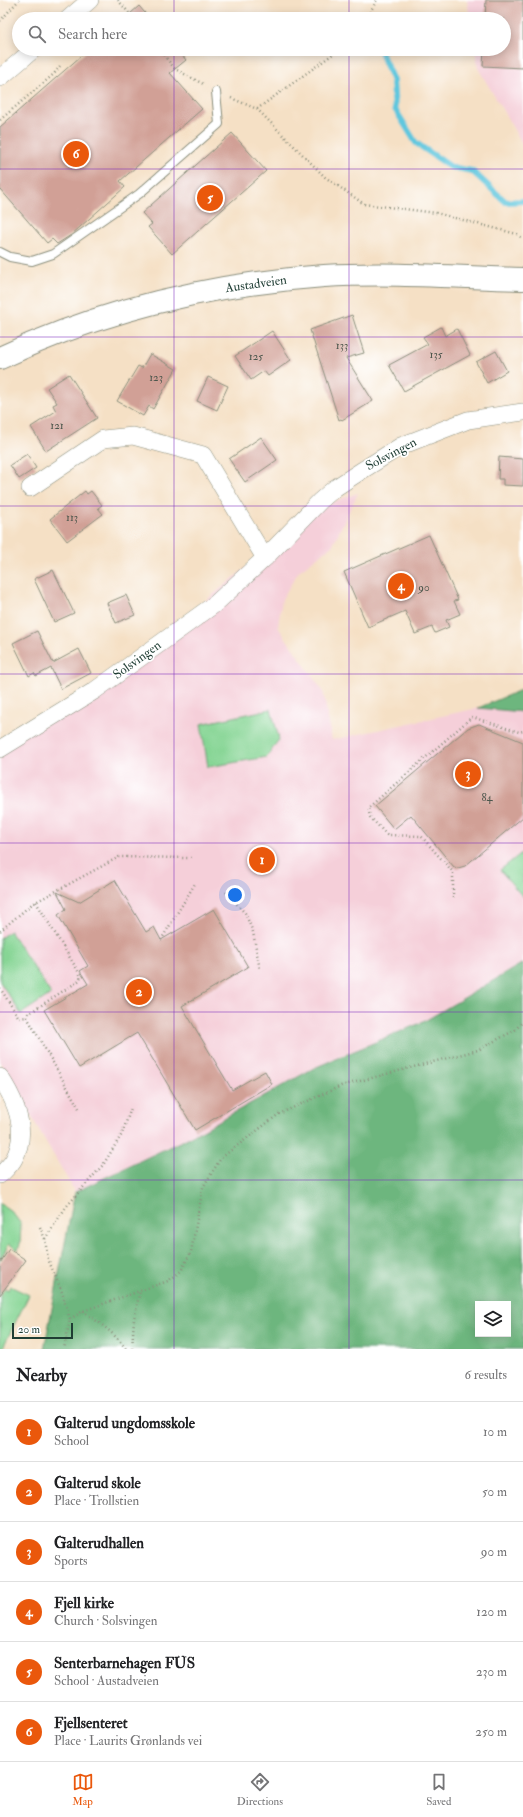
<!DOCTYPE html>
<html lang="en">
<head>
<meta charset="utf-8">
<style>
  :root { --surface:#fff; --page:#f2f2f2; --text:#202124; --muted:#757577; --line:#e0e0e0; --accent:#ea580c }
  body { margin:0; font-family:"IM FELL Double Pica",serif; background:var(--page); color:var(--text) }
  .controls { position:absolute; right:12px; bottom:12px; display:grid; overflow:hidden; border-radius:0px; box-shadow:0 2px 10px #0003 }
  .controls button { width:36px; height:36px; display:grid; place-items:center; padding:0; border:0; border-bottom:1px solid var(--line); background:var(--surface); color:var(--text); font:20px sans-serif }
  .scale { position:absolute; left:12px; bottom:10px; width:61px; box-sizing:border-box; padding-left:4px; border:2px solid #1f3d34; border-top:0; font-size:11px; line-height:14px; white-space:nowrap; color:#1f3d34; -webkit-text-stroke:3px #fff; paint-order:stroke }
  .you { position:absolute; left:235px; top:895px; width:14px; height:14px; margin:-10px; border:3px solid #fff; border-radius:50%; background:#1a73e8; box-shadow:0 0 0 6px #1a73e833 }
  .badge { display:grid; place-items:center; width:26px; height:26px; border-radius:50%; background:var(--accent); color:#fff; font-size:13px; font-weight:700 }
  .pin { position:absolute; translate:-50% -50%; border:2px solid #fff; box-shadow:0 1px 4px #0006 }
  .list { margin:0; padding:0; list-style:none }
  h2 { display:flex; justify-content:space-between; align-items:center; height:52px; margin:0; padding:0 16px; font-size:17px }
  h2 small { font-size:13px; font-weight:400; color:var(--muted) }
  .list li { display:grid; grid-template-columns:26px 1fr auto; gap:12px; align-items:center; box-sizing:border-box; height:60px; padding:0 16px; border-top:1px solid var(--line) }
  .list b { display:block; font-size:15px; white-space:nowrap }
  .list p { margin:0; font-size:13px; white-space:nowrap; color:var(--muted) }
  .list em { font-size:13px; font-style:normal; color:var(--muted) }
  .icon { flex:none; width:22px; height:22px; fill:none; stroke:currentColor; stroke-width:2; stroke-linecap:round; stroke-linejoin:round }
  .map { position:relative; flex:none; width:523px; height:1349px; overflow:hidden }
  .search { position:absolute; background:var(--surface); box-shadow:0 2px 10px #0003; left:12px; right:12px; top:12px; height:44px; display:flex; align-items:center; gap:10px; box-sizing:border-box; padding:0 14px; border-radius:22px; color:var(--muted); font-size:15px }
  .sheet { height:412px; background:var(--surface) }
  nav { display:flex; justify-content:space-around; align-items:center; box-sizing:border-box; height:56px; border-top:1px solid var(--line); background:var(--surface); font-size:11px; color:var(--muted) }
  nav a { display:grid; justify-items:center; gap:2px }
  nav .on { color:var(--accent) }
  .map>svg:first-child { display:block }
  .built { fill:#f5cfd9 }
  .green { fill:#87d595; stroke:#538964 }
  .forest { fill:#6db67e; stroke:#467a59; fill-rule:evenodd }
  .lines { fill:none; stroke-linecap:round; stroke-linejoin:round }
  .stream { stroke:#61c7de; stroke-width:6 }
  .building { fill:#d1a096 }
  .service-casing { stroke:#8a8e7c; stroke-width:10 }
  .minor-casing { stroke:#8a8e7c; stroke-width:18 }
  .secondary-casing { stroke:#8a8e7c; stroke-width:24 }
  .path { stroke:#8a8e7c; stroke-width:2.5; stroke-dasharray:1 3; stroke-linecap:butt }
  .service { stroke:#fff; stroke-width:8 }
  .minor { stroke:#fff; stroke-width:17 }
  .secondary { stroke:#fff; stroke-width:22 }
  .grid { fill:none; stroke:#7b2cbf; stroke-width:1; stroke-opacity:0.55 }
  .labels { text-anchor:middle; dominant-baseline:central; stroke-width:3.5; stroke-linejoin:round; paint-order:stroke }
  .number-label { font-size:11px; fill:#4c564c }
  .street-label { font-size:13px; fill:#1f3d34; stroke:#fff }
</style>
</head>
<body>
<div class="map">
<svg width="523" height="1349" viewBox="0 0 523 1349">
  <rect width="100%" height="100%" fill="#fff"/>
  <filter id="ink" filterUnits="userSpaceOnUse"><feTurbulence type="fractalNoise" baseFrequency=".025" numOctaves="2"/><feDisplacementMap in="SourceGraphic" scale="8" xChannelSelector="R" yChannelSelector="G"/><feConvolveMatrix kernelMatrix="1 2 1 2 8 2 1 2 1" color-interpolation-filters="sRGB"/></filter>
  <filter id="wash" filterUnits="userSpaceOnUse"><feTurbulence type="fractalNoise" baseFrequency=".012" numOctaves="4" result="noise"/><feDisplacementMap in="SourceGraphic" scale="16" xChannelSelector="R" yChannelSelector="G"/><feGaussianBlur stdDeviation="0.9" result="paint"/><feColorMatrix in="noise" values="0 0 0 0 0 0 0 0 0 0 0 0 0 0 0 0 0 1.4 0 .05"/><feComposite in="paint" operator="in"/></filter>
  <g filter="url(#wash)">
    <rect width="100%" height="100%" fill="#f5e0c5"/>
    <g class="built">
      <path d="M467 0H523V145L478 68 475 49H504V19H470Z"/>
      <path d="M358 493 332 546 299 571 282 599 278 627 323 691 332 740 478 708 523 712V963L423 1022 314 1068 192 1136 75 1192 0 1062V758L14 739 94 691 324 505Z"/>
    </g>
    <g class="green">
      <path d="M271 709 279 739 267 757 208 767 201 724Z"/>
      <path d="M523 852V897L500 870Z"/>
      <path d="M10 931 51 994 21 1014 0 982V938Z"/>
      <path d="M0 1203 11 1211 21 1224 20 1244 18 1250 9 1244 0 1260Z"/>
      <path d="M0 1284 8 1290 10 1286 29 1295 2 1349H0Z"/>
    </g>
    <g class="forest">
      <path d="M523 689V712L478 708Z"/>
      <path d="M523 963V1349H44L75 1192 192 1136 314 1068 423 1022ZM478 1304H508V1334H478Z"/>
    </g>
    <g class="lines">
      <path class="stream" d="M381 52 393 81 395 109 416 143 451 167 472 171 506 202 523 201"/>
    </g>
    <g id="blocks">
      <g class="building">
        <path d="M486 0H523V68L483 66 484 49H504V19H485Z"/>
        <path d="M139 6 150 19H124L130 14Z"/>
        <path d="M89 49H177L186 60 170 73 202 109 120 181 125 187 71 235 57 244 52 239 47 243 0 189V127Z"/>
        <path d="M232 133 266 171 172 254 148 227 152 224 142 213Z"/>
        <path d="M352 315 364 353 346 358 373 401 342 420 341 419 339 420 310 330Z"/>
        <path d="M441 327 445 336 457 329 470 355 404 391 389 365 428 344 423 337Z"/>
        <path d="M272 331 291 360 268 376 264 371 251 380 235 356Z"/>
        <path d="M496 351 507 371 487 383 476 362Z"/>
        <path d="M150 354 176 369 153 409 149 406 143 416 117 401 138 366 142 368Z"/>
        <path d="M69 374 97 418 46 451 31 427 56 411 53 405 57 403 47 388Z"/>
        <path d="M208 377 228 386 217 410 197 401Z"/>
        <path d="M261 437 277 460 245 482 229 459Z"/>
        <path d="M27 454 36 468 19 479 10 465Z"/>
        <path d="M499 457 523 459V486L503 485V479H498Z"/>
        <path d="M85 491 87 494 91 491 102 505 98 508 103 514 67 541 50 519Z"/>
        <path d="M429 535 458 600 454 601 460 614 446 620 449 627 435 633 432 627 415 634 405 611 368 627 344 572Z"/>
        <path d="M53 570 74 613 54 622 34 579Z"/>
        <path d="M126 595 135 615 116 623 107 603Z"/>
        <path d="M37 631 53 663 79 649 91 673 61 689 51 668 36 676 34 673 29 676 13 643Z"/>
        <path d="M479 724 523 742V817L465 866 458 868 454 867 411 815 394 829 375 806 468 728Z"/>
        <path d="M115 880 146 932 154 927 161 940 214 909 248 967 182 1006 232 1090 265 1071 272 1084 195 1130 137 1033 79 1068 44 1010 88 984 80 971 88 966 58 915 66 909 57 892 79 902Z"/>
        <path d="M9 1249 26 1260 0 1295V1263Z"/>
      </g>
    </g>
  </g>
  <g filter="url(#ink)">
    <use href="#blocks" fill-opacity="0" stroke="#8a8e7c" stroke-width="1"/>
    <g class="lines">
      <g class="service-casing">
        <path id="service" d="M0 252 10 257 32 261 53 254 139 194 219 124 216 92"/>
      </g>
      <g class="minor-casing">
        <g id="minor">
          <path d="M68 19 90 0"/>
          <path d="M0 78 34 49"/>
          <path d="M30 488 103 439 133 436 203 455 265 558"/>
          <path d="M0 749 94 691 215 604 265 558 320 501 335 488 361 471 401 446 468 420 523 412"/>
          <path d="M0 1077C16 1101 29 1131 14 1159 11 1165 5 1170 0 1175"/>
        </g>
      </g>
      <g class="secondary-casing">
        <path id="secondary" d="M0 358C102 310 211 284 324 276 390 272 457 277 523 279"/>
      </g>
      <g class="path">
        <path d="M118 0 134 19"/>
        <path d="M366 19 377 0"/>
        <path d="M0 21 19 0"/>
        <path d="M159 49 175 69 205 85"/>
        <path d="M231 98 257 109 325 177 364 204 436 213 517 234 523 239"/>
        <path d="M257 109 340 49"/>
        <path d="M0 120 54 74 60 66"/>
        <path d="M226 892 245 913 253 932 260 970"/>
        <path d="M453 898V872L421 836 387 835 370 817 368 808 472 717 519 732 523 731"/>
        <path d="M36 902 81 976 80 980 28 1014 27 1017 80 1110"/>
        <path d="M0 931 32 904 119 857 191 858"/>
        <path d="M161 940 196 882"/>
        <path d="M0 988 19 1018 27 1017"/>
        <path d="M40 1227 45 1239 48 1259 62 1292 70 1319 64 1349"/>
        <path d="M45 1239 66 1207 103 1165 122 1134 131 1108"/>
        <path d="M83 1311C98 1322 115 1333 126 1349"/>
        <path d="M70 1319 83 1311 168 1281 181 1271 191 1252 203 1187 221 1158 279 1114 341 1086 478 1050 515 1030 523 1021"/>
        <path d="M132 1349 134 1319 140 1291"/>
      </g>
      <use href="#service" class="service"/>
      <use href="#minor" class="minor"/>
      <use href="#secondary" class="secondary"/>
    </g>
  </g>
  <path class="grid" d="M174 0V19M349 0V19M174 49V1349M349 49V1349M0 169H523M0 337H523M0 506H523M0 674H523M0 843H523M0 1012H523M0 1180H523"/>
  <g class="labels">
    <g class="number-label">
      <text x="342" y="345">133</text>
      <text x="436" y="354">135</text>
      <text x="256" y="356">125</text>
      <text x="156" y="377">123</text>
      <text x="57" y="425">121</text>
      <text x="72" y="517">113</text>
      <text x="424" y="587">90</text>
      <text x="487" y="797">84</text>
    </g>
    <g class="street-label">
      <text transform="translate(256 284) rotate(-8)">Austadveien</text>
      <text transform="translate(391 454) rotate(-28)">Solsvingen</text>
      <text transform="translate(137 660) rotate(-36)">Solsvingen</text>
    </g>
  </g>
</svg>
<div class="controls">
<button><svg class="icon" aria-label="layers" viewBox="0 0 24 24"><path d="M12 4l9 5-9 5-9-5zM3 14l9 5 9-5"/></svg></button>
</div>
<div class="scale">20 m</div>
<div class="you"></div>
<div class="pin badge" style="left:262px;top:860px">1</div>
<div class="pin badge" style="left:139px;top:992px">2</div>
<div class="pin badge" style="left:468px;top:774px">3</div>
<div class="pin badge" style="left:401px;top:586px">4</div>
<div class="pin badge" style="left:210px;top:198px">5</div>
<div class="pin badge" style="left:76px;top:154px">6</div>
<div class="search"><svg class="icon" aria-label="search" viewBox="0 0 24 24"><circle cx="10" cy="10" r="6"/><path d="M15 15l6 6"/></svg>Search here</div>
</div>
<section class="sheet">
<h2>Nearby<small>6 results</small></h2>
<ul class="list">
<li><span class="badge">1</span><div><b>Galterud ungdomsskole</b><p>School</p></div><em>10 m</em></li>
<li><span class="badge">2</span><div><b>Galterud skole</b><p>Place · Trollstien</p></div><em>50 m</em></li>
<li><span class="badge">3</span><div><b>Galterudhallen</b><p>Sports</p></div><em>90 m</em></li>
<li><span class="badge">4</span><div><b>Fjell kirke</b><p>Church · Solsvingen</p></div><em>120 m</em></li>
<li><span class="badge">5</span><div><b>Senterbarnehagen FUS</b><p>School · Austadveien</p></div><em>230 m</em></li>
<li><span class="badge">6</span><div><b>Fjellsenteret</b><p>Place · Laurits Grønlands vei</p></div><em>250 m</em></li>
</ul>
</section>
<nav>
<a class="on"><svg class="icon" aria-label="map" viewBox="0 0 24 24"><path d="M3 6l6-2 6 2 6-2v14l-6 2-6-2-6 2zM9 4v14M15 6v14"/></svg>Map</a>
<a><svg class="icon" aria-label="directions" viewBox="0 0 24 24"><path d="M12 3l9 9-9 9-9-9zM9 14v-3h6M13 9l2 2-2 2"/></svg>Directions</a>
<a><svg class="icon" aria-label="saved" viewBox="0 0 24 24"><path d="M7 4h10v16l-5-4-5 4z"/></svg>Saved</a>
</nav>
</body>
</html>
